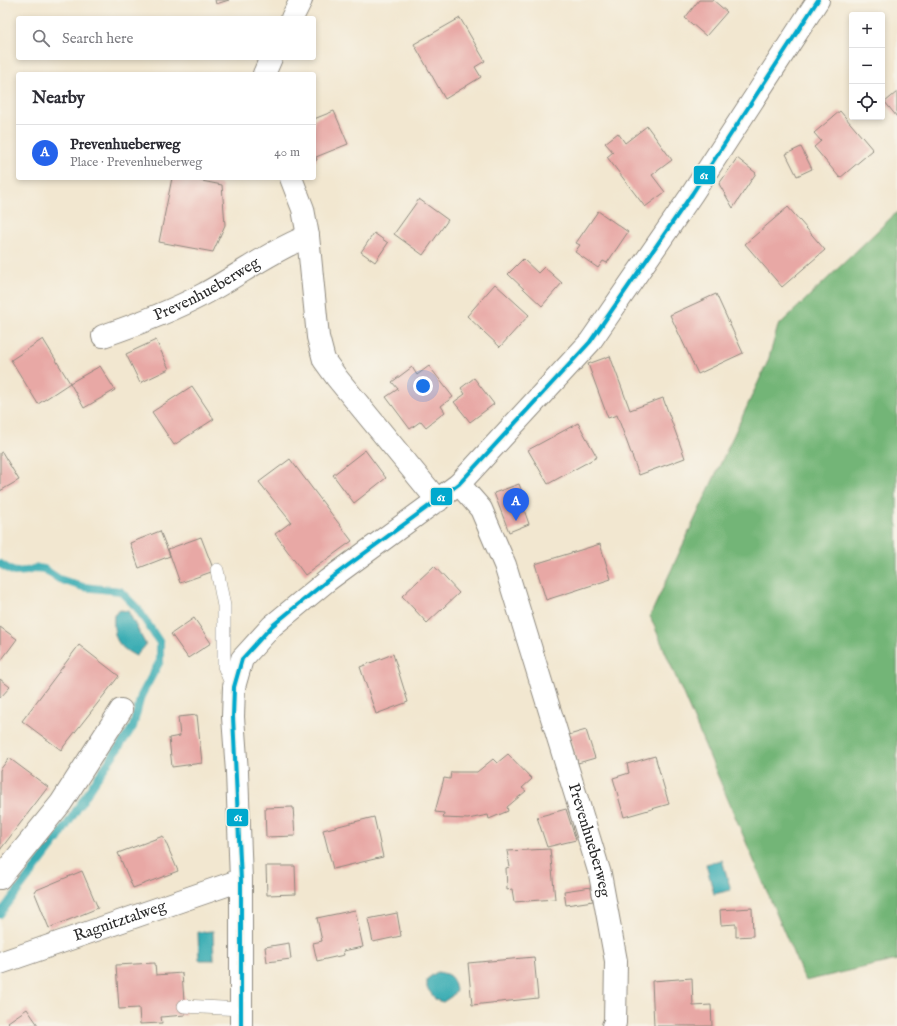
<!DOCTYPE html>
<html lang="en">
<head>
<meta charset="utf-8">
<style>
  :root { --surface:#fff; --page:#f7f7f7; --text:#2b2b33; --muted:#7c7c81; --line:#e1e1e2; --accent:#2563eb }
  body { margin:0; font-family:"IM FELL English",serif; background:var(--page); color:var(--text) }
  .controls { position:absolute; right:12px; top:12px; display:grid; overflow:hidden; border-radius:4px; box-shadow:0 2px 6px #0003 }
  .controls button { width:36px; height:36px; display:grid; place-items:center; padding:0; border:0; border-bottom:1px solid var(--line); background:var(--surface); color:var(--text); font:20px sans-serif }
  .you { position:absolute; left:423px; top:386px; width:14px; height:14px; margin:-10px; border:3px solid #fff; border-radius:50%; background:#1a73e8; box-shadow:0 0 0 6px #1a73e833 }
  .badge { display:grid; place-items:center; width:26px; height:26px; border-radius:50%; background:var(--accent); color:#fff; font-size:13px; font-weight:700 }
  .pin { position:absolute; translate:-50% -33px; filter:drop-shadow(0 1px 2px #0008) }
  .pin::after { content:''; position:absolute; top:21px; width:14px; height:12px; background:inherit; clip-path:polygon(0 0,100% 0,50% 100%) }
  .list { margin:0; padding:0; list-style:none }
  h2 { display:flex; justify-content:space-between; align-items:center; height:52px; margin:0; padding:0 16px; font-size:17px }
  h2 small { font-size:13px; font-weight:400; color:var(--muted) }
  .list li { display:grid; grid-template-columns:26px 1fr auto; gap:12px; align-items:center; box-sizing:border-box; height:56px; padding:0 16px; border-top:1px solid var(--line) }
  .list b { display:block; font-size:15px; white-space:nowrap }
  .list p { margin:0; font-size:13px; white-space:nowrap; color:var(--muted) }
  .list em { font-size:13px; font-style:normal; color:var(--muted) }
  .icon { flex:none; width:22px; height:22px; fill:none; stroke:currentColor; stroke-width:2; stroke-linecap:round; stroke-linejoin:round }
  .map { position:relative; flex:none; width:897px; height:1026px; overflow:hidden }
  .search { position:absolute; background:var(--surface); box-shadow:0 2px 6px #0003; left:16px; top:16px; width:300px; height:44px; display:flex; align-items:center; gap:10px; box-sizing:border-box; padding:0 14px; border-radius:4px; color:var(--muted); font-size:15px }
  .panel { position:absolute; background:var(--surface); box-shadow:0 2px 6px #0003; left:16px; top:72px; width:300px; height:108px; border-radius:4px }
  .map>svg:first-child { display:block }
  .forest { fill:#73b577; stroke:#4f7051 }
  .water { fill:#3badb4; stroke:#336c70 }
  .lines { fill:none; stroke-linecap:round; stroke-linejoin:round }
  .stream { stroke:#3badb4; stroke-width:8 }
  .building { fill:#e8a8a5 }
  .service-casing { stroke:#8e897e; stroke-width:14 }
  .minor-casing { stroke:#8e897e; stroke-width:24 }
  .service { stroke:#fff; stroke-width:13 }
  .minor { stroke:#fff; stroke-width:22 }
  .bus-1-casing { stroke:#f7f3e8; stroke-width:7 }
  .bus-1 { stroke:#00a9ce; stroke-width:4 }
  .labels { text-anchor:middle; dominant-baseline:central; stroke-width:3; stroke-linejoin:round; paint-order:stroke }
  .street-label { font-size:16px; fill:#2b2b2b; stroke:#f7f3e8 }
  .line-badge { stroke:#f7f3e8; stroke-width:1.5 }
  .badge-label { font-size:11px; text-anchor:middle; font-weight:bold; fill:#fff }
</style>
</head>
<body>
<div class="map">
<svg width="897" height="1026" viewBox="0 0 897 1026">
  <rect width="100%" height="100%" fill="#f7f3e8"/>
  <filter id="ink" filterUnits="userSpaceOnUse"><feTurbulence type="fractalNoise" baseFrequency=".025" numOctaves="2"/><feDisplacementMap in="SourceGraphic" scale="8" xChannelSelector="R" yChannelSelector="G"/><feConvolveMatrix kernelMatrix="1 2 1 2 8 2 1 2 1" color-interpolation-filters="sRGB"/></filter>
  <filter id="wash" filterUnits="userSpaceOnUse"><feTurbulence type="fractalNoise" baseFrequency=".012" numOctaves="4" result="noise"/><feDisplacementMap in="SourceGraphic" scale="16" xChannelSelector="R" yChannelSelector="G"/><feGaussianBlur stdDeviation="0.9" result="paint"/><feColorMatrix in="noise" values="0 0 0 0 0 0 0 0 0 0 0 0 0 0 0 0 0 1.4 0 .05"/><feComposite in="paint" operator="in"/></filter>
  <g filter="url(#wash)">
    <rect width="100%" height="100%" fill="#f2e7d0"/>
    <path class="forest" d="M897 212V960L805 981 650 616 768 361 778 326Z"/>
    <g class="water">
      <path d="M120 610 128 611 146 645 136 656C116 646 113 637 114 615Z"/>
      <path d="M722 860 731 890 714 894 706 864Z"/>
      <path d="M213 931 214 960H199L198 932Z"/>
      <path d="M437 972C450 974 453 976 456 990L452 996 443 1002 436 1000 427 988V979Z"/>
    </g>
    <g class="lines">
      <path class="stream" d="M0 564 14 572 27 571 36 568 44 569 59 579 83 587 120 591 138 609 160 643V661L141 696 133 727 96 780 57 840 0 914"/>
    </g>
    <g id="blocks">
      <g class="building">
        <path d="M215 0H229L216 4Z"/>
        <path d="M699 0H713L727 12 706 36 685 18Z"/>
        <path d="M460 18 485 61 475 67 481 77 445 99 414 44Z"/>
        <path d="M897 92V117L885 102Z"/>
        <path d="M334 111 348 144 316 157 317 160 314 161V119Z"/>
        <path d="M840 111 873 150 840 178 814 147 821 141 814 133Z"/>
        <path d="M647 126 672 160 652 175 665 192 645 207 607 157 613 152 605 143 618 133 625 143Z"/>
        <path d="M801 147 812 169 797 176 786 154Z"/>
        <path d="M737 158 756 173 733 208 719 184Z"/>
        <path d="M172 178H187L222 185 225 225 213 252 159 242Z"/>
        <path d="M419 199 448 220 423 255 394 234Z"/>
        <path d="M788 207 825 250 782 287 745 244Z"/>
        <path d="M598 211 628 232 607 263 603 261 598 268 575 252 580 245 576 243Z"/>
        <path d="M374 233 388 243 375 262 361 252Z"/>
        <path d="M523 259 538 273 544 267 562 283 542 306 508 274Z"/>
        <path d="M495 284 529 315 500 347 467 316Z"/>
        <path d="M716 294 743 353 698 374 670 315Z"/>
        <path d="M43 339 70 383 38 404 11 360Z"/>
        <path d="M156 340 169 369 140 383 126 354Z"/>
        <path d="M610 356 630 410 663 398 685 458 639 475 617 415 608 418 588 364Z"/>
        <path d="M100 366 115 390 84 408 70 383Z"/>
        <path d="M429 366 453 397 441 406 445 412 426 427 421 421 410 429 386 397 398 389 392 382 412 367 417 375Z"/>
        <path d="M474 378 494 404 470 422 454 402 465 394 461 388Z"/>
        <path d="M192 386 214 419 174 445 152 412Z"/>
        <path d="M578 423 597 457 548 484 528 450Z"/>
        <path d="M365 450 386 478 354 503 333 475Z"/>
        <path d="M2 452 19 480 0 491V453Z"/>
        <path d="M290 459 352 541 305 575 275 534 291 522 259 482Z"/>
        <path d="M519 484 527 505 523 507 529 524 509 532 494 493Z"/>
        <path d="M160 531 170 556 139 568 130 543Z"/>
        <path d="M201 537 214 571 180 583 168 549Z"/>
        <path d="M600 544 611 579 546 600 535 564Z"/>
        <path d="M434 566 459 593 427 623 402 596Z"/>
        <path d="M194 618 211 643 188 658 171 634Z"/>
        <path d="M0 627 17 639 0 662Z"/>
        <path d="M79 645 119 676 61 750 22 721Z"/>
        <path d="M393 654 408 702 376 714 360 667Z"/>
        <path d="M0 679 10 687 0 698Z"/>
        <path d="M197 715 202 763 172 767 169 738 180 736 178 717Z"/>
        <path d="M586 730 595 758 578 763 569 735Z"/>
        <path d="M508 754 532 779 522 788 526 791 507 807 508 811 489 819 488 815 468 819 443 818 444 813 435 812 444 778 450 779 451 772H477L493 759 497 763Z"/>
        <path d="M655 756 669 804 624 817 613 778 629 773 627 764Z"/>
        <path d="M9 758 48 787 0 850V770Z"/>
        <path d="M293 807 295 836 266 837 265 808Z"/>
        <path d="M566 809 576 840 547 847 537 817Z"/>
        <path d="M374 817 383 857 333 869 323 830Z"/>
        <path d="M163 836 178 871 133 888 118 853Z"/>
        <path d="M550 849 555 899 514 902 512 889 507 890 506 868 510 867 507 851Z"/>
        <path d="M266 866H295L296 894 267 895Z"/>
        <path d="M82 871 98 908 49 928 34 891Z"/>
        <path d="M591 887 593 901 566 905 564 891Z"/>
        <path d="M752 908 753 936 736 937V924L721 925 720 910Z"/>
        <path d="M355 910 363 947 343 951 344 955 317 961 313 943 322 941 317 918Z"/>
        <path d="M397 913 401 936 373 942 368 919Z"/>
        <path d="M289 943 291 959 267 962 265 947Z"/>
        <path d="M534 957 538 998 472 1005 468 963Z"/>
        <path d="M155 963 156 975 182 973 185 1015 161 1017 162 1023 140 1024 139 1008 119 1009 116 965Z"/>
        <path d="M692 978 693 1006 711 1005 712 1026H654L652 981Z"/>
        <path d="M27 1009 38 1025 11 1026 8 1022Z"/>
      </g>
    </g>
  </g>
  <g filter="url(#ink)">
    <use href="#blocks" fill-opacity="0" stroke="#8e897e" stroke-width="1"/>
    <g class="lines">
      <g class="service-casing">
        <g id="service">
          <path d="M217 570 224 606V666L233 688"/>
          <path d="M184 1006 241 1009"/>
        </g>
      </g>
      <g class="minor-casing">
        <g id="minor">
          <path d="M292 18 301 0"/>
          <path d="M264 74 271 58"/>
          <path d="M291 178 303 209 308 236 318 337 324 360 337 378 438 501"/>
          <path id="s1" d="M103 336C138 324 172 311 204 294 239 275 271 251 308 236"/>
          <path id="s2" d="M459 484 481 509 505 565 600 874 616 961 615 1023 613 1026"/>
          <path d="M0 878 61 803 121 710"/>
          <path id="s3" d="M0 963 241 880"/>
          <path d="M241 1026V880L237 772 233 717 234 687 242 659 272 626 328 580 459 484 590 342 692 194 818 0"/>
        </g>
      </g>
      <use href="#service" class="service"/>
      <use href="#minor" class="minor"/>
      <g class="bus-1-casing">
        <path id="bus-1" d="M241 1026V880L233 717 234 687 242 659 272 626 328 580 459 484 590 342 692 194 818 0"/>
      </g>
      <use href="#bus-1" class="bus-1"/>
    </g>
  </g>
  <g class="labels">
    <g class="street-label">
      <text stroke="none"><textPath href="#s1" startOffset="114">Prevenhueberweg</textPath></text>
      <text stroke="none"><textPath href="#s2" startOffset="382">Prevenhueberweg</textPath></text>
      <text stroke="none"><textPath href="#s3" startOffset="127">Ragnitztalweg</textPath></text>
    </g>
  </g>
  <g class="line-badge">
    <rect x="693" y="165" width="23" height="20" rx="4" fill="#00a9ce"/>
    <rect x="430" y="487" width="23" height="19" rx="4" fill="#00a9ce"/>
    <rect x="226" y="808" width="23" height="19" rx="4" fill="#00a9ce"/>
  </g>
  <g class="badge-label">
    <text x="704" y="179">61</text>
    <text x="441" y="501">61</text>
    <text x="238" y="821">61</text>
  </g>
</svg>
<div class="controls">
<button>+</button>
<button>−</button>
<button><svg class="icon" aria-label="locate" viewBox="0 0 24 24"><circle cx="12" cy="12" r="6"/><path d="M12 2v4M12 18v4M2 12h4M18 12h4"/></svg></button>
</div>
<div class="you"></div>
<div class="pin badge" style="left:516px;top:521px">A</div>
<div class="search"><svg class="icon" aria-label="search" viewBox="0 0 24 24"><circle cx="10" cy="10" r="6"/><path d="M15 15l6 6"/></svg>Search here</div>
<section class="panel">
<h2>Nearby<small></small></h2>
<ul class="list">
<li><span class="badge">A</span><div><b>Prevenhueberweg</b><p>Place · Prevenhueberweg</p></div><em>40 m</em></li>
</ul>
</section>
</div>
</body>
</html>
